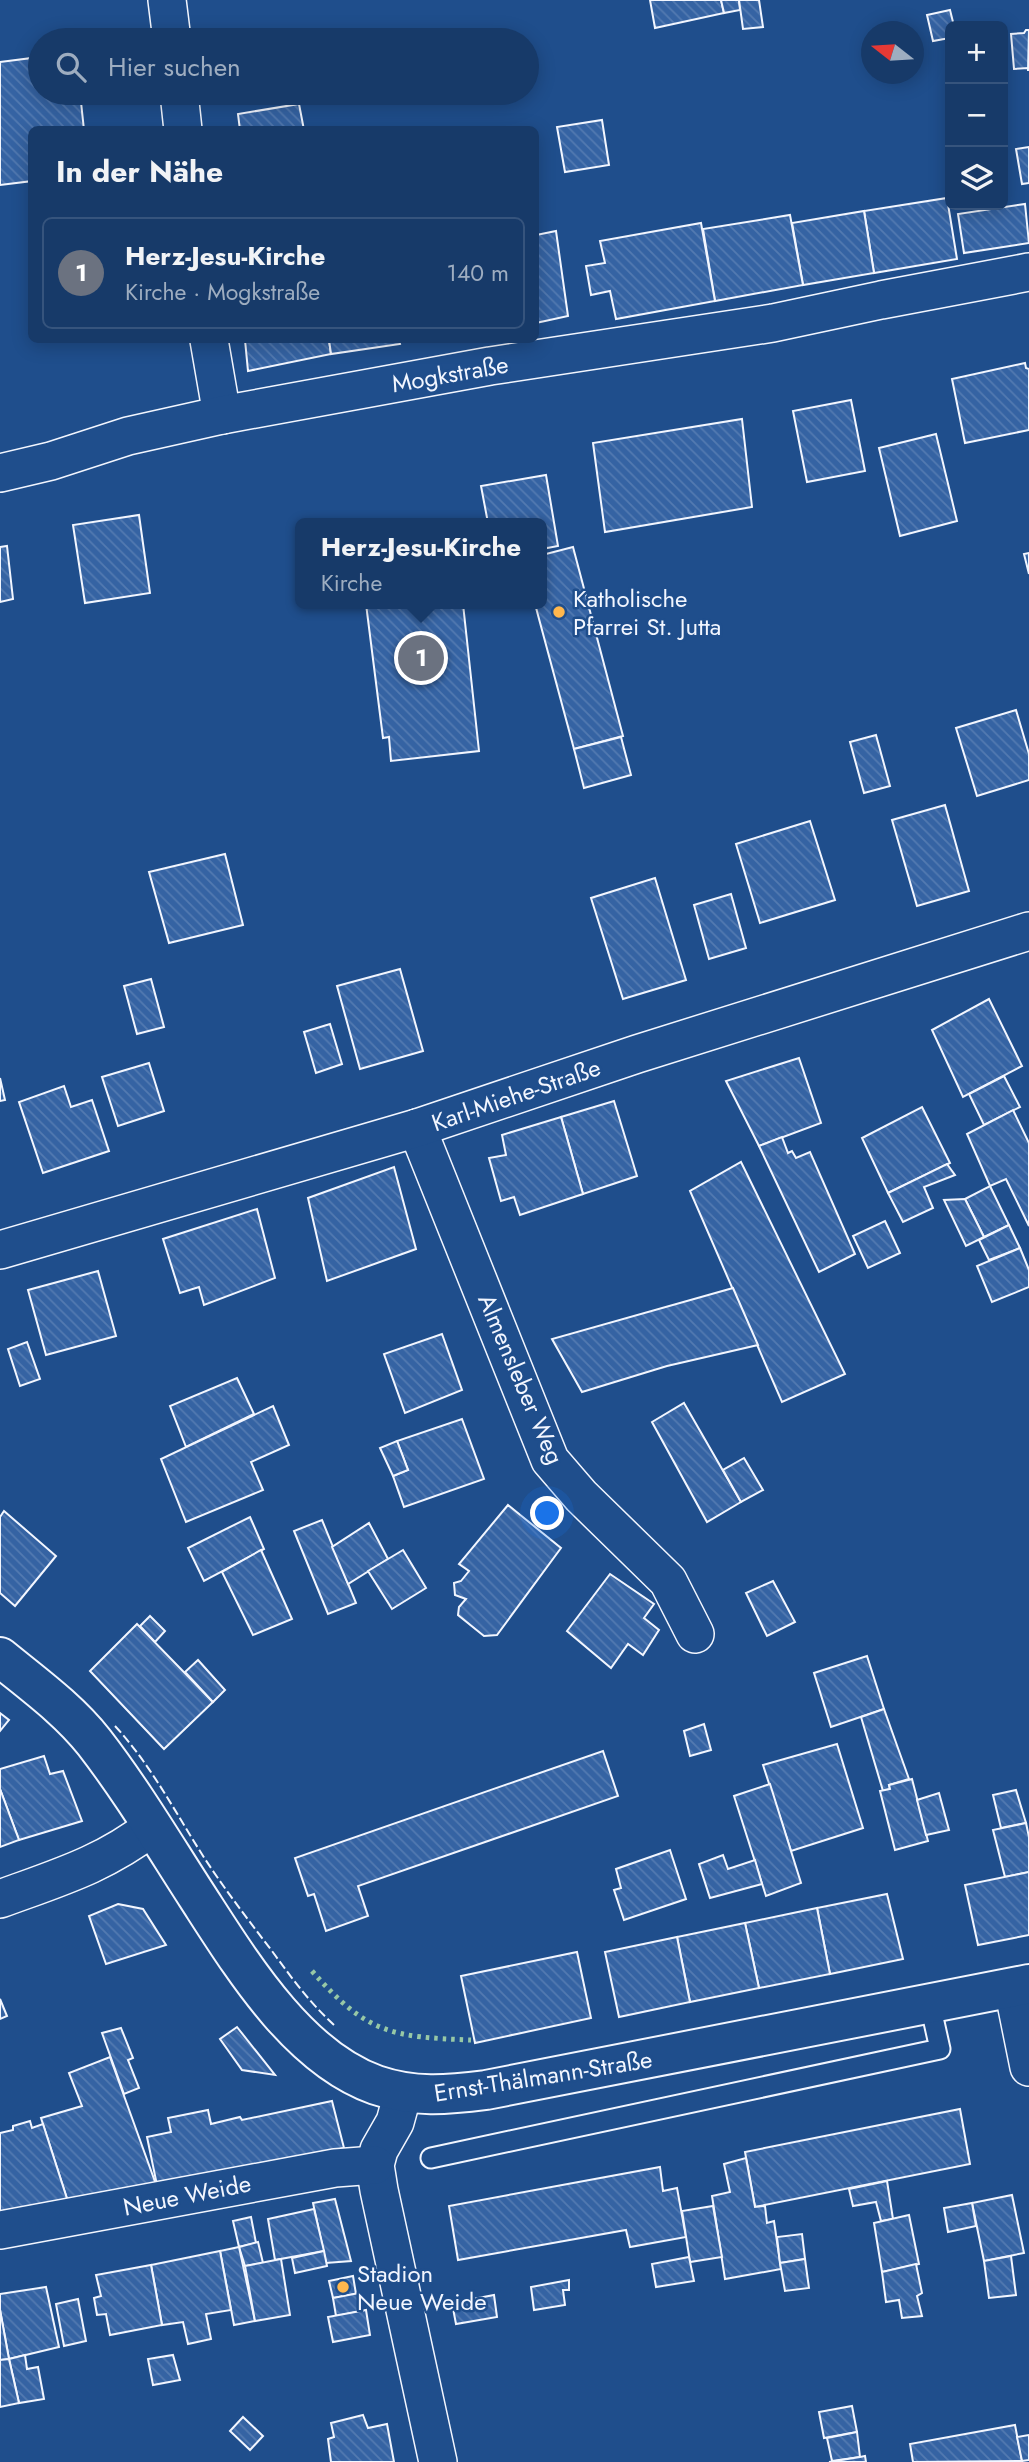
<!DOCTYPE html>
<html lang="de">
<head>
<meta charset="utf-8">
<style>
  :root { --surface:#173a69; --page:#20416f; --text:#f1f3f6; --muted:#9eadc0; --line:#36547d; --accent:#95b2f1 }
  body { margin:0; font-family:Jost,sans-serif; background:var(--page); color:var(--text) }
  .controls { position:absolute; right:21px; top:21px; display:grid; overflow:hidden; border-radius:10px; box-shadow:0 4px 18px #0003 }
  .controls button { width:63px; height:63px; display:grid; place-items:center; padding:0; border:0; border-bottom:2px solid var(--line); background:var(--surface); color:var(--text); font:35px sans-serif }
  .compass { position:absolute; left:861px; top:21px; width:63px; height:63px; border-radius:50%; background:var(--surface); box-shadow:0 4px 18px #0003; rotate:287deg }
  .you { position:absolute; left:548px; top:1514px; width:24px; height:24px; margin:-18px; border:5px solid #fff; border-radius:50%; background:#1a73e8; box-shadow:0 0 0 10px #1a73e833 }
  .badge { display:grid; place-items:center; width:46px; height:46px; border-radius:50%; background:var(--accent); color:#fff; font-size:23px; font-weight:700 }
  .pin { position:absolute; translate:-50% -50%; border:4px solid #fff; box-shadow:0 2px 7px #0006 }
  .popup { position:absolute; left:295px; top:518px; width:252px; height:91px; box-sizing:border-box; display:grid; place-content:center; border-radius:10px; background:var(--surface); filter:drop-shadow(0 2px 5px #0005); font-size:23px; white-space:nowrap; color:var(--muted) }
  .popup b { font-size:26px; color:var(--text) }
  .popup::after { content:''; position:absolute; left:50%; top:100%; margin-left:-14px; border:14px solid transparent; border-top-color:var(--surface) }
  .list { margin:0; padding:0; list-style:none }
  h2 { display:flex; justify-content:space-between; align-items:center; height:91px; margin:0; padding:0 28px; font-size:30px }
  h2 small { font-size:23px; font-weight:400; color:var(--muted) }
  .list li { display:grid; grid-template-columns:46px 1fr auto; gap:21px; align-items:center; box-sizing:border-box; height:112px; margin:0 14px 14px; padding:0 14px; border:2px solid var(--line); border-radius:10px }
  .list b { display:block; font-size:26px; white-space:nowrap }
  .list p { margin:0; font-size:23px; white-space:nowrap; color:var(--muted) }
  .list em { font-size:23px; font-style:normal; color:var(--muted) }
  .icon { flex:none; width:38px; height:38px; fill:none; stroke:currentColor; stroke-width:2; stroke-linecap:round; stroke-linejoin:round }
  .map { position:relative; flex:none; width:1029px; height:2462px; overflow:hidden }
  .search { position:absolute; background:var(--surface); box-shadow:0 4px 18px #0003; left:28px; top:28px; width:511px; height:77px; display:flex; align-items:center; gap:18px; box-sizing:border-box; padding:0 24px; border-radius:38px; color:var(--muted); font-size:26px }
  .panel { position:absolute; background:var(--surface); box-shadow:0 4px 18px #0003; left:28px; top:126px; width:511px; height:217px; border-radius:10px }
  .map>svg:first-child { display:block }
  .building { fill:url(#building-back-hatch); stroke:#f2f6ff; stroke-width:2 }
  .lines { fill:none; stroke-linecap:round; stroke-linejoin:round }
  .service-casing { stroke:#f2f6ff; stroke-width:23 }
  .minor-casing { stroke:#f2f6ff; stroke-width:40 }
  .tertiary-casing { stroke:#f2f6ff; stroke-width:42 }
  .service { stroke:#1f4e8c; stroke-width:19 }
  .minor { stroke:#1f4e8c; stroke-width:37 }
  .tertiary { stroke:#1f4e8c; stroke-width:38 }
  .hedge { stroke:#97c8a6; stroke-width:5; stroke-dasharray:3.5 5; stroke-linecap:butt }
  .fence { stroke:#f2f6ff; stroke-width:2; stroke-dasharray:9 3.5; stroke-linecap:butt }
  .poi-dot { fill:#ffb74d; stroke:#1f4e8c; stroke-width:2.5 }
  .labels { text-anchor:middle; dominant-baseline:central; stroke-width:5; stroke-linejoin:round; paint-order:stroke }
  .street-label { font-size:24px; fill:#f2f6ff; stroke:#1f4e8c }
  .poi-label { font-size:24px; fill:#f2f6ff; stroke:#1f4e8c; text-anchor:start }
</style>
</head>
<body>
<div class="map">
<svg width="1029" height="2462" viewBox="0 0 1029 2462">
  <defs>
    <pattern id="building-back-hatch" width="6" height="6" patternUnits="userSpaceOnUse" patternTransform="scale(1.75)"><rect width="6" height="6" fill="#3563a3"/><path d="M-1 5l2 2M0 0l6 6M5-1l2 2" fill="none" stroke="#537ab1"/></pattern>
  </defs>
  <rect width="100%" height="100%" fill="#1f4e8c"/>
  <g class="building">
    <path d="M650 0H721L724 13 655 28Z"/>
    <path d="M721 0H739L740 10 724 13Z"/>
    <path d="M739 0H759L763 27 743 29Z"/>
    <path d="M950 10 954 26H950V38L933 41 927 15Z"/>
    <path d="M1026 30H1029L1028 71V68L1014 69 1011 34 1024 33Z"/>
    <path d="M40 57V93H80L84 130H32V181L0 185V62Z"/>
    <path d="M299 104 304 130H240L238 114Z"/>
    <path d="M602 120 609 165 565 172 557 127Z"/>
    <path d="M1029 147V183L1022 184 1016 149Z"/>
    <path d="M947 198 957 259 874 273 864 211Z"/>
    <path d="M1025 204 1029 243 964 253 958 214Z"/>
    <path d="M864 211 874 273 803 285 792 223Z"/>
    <path d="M790 215 803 285 715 301 703 229Z"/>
    <path d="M701 223 715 301 616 319 610 291 591 295 586 266 605 263 600 241Z"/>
    <path d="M556 231 568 316 536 323V235Z"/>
    <path d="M245 340H329L331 354 248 371Z"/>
    <path d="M329 340H399L400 344 331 354Z"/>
    <path d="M1025 363 1026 368 1029 369V430L965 443 952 379Z"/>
    <path d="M851 400 865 471 807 482 793 411Z"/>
    <path d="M742 419 752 507 605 532 593 443Z"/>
    <path d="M936 434 957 521 900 536 879 448Z"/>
    <path d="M546 475 558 546 542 549V523H488L481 486Z"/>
    <path d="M139 515 150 593 85 603 73 525Z"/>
    <path d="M7 546 13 599 0 602V547Z"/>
    <path d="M573 547 623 736 574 749 535 604H542V555Z"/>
    <path d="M1029 553V574L1024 554Z"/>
    <path d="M366 604H463L479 751 391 761 389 737 383 738Z"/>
    <path d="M1016 710 1029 754V780L977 796 956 728Z"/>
    <path d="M876 735 890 786 864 793 850 742Z"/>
    <path d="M621 737 631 775 584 788 574 749Z"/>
    <path d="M945 805 969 891 917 906 892 820Z"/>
    <path d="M810 821 835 900 760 923 736 844Z"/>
    <path d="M225 854 243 925 169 943 149 872Z"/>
    <path d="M655 878 686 980 623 999 591 898Z"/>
    <path d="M731 894 746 948 709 959 694 905Z"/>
    <path d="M400 969 423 1051 360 1069 337 986Z"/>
    <path d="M151 979 164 1027 137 1034 124 986Z"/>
    <path d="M989 999 1022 1066 963 1097 932 1030Z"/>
    <path d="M330 1024 342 1064 316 1073 304 1032Z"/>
    <path d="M799 1058 821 1123 759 1146 726 1081Z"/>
    <path d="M149 1063 164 1111 118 1126 102 1077Z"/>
    <path d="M1004 1076 1020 1107 984 1125 969 1094Z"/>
    <path d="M0 1078 5 1100 0 1101Z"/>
    <path d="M64 1086 71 1107 92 1100 109 1151 43 1173 19 1102Z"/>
    <path d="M614 1101 637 1176 583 1194 561 1117Z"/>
    <path d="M922 1107 950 1163 888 1193 862 1138Z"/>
    <path d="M1013 1110 1029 1143V1226L1006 1179 990 1186 967 1134Z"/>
    <path d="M561 1117 583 1194 520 1215 514 1197 501 1201 489 1158 506 1155 502 1135Z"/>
    <path d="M782 1137 788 1153 792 1151 796 1158 810 1152 855 1254 819 1272 759 1146Z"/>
    <path d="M741 1162 845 1374 782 1402 690 1191Z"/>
    <path d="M947 1164 955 1175 924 1187 933 1208 903 1222 888 1193Z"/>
    <path d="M394 1167 416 1249 327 1281 308 1198Z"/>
    <path d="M990 1186 1009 1225 984 1237 965 1199Z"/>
    <path d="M965 1199 984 1237 966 1246 944 1200Z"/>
    <path d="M257 1209 275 1278 204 1305 199 1287 180 1293 163 1239Z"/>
    <path d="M885 1221 900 1253 868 1268 853 1236Z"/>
    <path d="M1009 1225 1020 1248 989 1260 979 1240Z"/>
    <path d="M1020 1248 1029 1270V1287L992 1302 977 1266Z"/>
    <path d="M98 1271 116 1336 46 1355 28 1290Z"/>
    <path d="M733 1288 758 1345 667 1366 582 1392 552 1339Z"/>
    <path d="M442 1334 462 1390 405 1413 384 1354Z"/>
    <path d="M27 1342 40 1379 20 1386 8 1349Z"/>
    <path d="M237 1378 254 1414 186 1447 170 1406Z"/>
    <path d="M684 1403 741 1502 707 1522 652 1422Z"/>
    <path d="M273 1406 289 1445 251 1462 263 1490 186 1522 161 1459Z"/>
    <path d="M462 1419 484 1479 404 1507 393 1476 408 1470 397 1441Z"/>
    <path d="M397 1441 408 1470 393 1476 380 1448Z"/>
    <path d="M744 1458 763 1490 741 1502 723 1470Z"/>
    <path d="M508 1505 561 1548 497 1635 484 1636 458 1615 459 1607 466 1599 455 1595 454 1583 461 1581 469 1571 459 1564Z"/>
    <path d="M4 1511 56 1556 15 1606 0 1593V1517Z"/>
    <path d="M250 1517 264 1549 204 1581 188 1548Z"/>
    <path d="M322 1520 356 1603 328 1614 294 1531Z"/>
    <path d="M369 1523 388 1559 348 1584 332 1547Z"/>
    <path d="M261 1550 292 1619 253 1635 222 1572Z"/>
    <path d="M403 1550 426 1588 392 1609 368 1571Z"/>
    <path d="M610 1574 654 1604 644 1618 659 1630 643 1655 628 1644 611 1668 567 1631Z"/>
    <path d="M773 1581 795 1622 767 1636 746 1593Z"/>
    <path d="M150 1616 165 1631 155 1642 140 1626Z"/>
    <path d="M137 1624 213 1702 164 1749 90 1671Z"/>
    <path d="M867 1656 884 1709 831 1727 814 1673Z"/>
    <path d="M198 1660 225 1690 213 1702 185 1672Z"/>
    <path d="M884 1709 909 1779 889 1785 890 1789 883 1791 861 1717Z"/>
    <path d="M0 1713 9 1720 0 1731Z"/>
    <path d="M704 1724 711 1750 690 1756 684 1731Z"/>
    <path d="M837 1744 863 1828 791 1851 763 1765Z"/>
    <path d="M603 1751 618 1796 358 1886 368 1916 326 1931 314 1894 308 1896 295 1858Z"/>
    <path d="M44 1756 50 1774 63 1771 82 1821 19 1840 0 1789V1769Z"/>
    <path d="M912 1779 928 1841 895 1850 880 1791 890 1789 889 1785Z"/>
    <path d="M770 1784 801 1883 766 1896 734 1796Z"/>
    <path d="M0 1789 19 1840 0 1847Z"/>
    <path d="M1016 1790 1026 1823 1001 1828 993 1795Z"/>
    <path d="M939 1793 949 1830 926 1835 917 1800Z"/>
    <path d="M1026 1823 1029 1837V1872L1005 1877 993 1830Z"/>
    <path d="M670 1850 686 1899 624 1920 614 1890 621 1888 616 1869Z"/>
    <path d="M723 1855 728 1869 755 1860 762 1884 710 1898 699 1864Z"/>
    <path d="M1029 1872V1935L978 1945 965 1885Z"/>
    <path d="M887 1894 903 1959 830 1974 817 1908Z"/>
    <path d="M118 1904 143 1909 166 1945 106 1964 89 1916Z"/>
    <path d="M817 1908 830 1974 759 1988 745 1923Z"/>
    <path d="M745 1923 759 1988 690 2002 677 1937Z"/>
    <path d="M677 1937 690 2002 619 2017 605 1952Z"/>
    <path d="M577 1952 591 2018 475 2043 461 1976Z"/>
    <path d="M0 1999 7 2016 0 2019Z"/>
    <path d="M237 2027 275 2075 242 2070 220 2039Z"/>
    <path d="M121 2028 133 2058 128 2060 139 2088 124 2094 102 2033Z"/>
    <path d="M110 2057 158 2190 70 2208 41 2118 82 2106 69 2073Z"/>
    <path d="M332 2101 344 2148 158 2190 147 2137 171 2132 168 2118 208 2110 211 2124 240 2117 242 2120Z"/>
    <path d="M960 2109 970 2164 755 2207 745 2152Z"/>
    <path d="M30 2121 32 2128 43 2124 70 2208 0 2222V2133L13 2130V2126Z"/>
    <path d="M746 2158 755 2207 765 2206 767 2223 774 2221 781 2269 725 2279 712 2196 730 2192 724 2164Z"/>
    <path d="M660 2167 663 2191 677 2188 686 2237 630 2247 626 2230 458 2260 449 2206Z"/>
    <path d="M887 2181 893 2219 881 2221 876 2202 853 2206 849 2189Z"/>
    <path d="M1012 2195 1024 2253 984 2261 972 2203Z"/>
    <path d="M335 2199 351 2261 326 2263 313 2203Z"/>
    <path d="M972 2203 976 2226 948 2232 944 2208Z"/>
    <path d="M713 2206 722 2257 690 2262 682 2211Z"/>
    <path d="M314 2209 324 2251 275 2260 268 2219Z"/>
    <path d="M909 2215 919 2264 882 2272 874 2223Z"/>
    <path d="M251 2217 256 2243 239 2247 233 2221Z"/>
    <path d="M802 2234 805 2259 780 2263 777 2237Z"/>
    <path d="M258 2242 263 2263 245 2266 239 2247Z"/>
    <path d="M239 2247 255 2321 234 2325 220 2251Z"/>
    <path d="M220 2251 231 2310 206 2314 211 2339 188 2344 183 2322 162 2325 151 2265Z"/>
    <path d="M324 2251 327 2266 295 2273 292 2258Z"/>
    <path d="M1011 2256 1016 2295 989 2298 984 2261Z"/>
    <path d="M689 2257 694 2281 656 2287 652 2264Z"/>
    <path d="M281 2259 290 2315 255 2321 245 2266Z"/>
    <path d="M805 2259 809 2288 785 2291 780 2263Z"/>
    <path d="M916 2264 922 2293 917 2296 922 2316 902 2318 899 2300 886 2302 882 2272Z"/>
    <path d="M151 2265 162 2325 110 2335 106 2314 97 2315 94 2298 101 2296 96 2275Z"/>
    <path d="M353 2276 356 2294 333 2298 329 2281Z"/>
    <path d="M569 2280V2290H563L565 2305 534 2310 531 2287Z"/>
    <path d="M46 2287 59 2347 9 2359 0 2310V2294Z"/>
    <path d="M359 2293 362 2311 336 2316 333 2298Z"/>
    <path d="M494 2295 497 2317 456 2324 452 2303Z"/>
    <path d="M78 2299 86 2341 64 2346 56 2304Z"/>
    <path d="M0 2310 9 2359 0 2360Z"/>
    <path d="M366 2310 370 2335 333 2342 328 2317Z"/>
    <path d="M25 2355 27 2369 38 2367 44 2399 19 2403 9 2359Z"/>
    <path d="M173 2355 180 2380 153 2385 148 2359Z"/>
    <path d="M9 2359 19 2403 0 2407V2360Z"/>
    <path d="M852 2406 857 2432 824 2438 819 2412Z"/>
    <path d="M363 2415 368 2428 387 2424 394 2462H331L328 2439 334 2437 331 2423Z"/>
    <path d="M243 2417 263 2436 250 2450 230 2431Z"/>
    <path d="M1015 2425 1022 2461 913 2462 910 2444Z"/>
    <path d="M857 2432 860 2457 832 2461 827 2438Z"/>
    <path d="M1029 2435V2460L1022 2461 1017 2437Z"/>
    <path d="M865 2456 866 2462H829L860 2457Z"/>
  </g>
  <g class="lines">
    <g class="service-casing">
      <path id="service" d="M431 2158 940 2049 930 2004"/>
    </g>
    <g class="minor-casing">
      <g id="minor">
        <path d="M167 0 172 40"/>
        <path d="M179 93 183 130"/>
        <path d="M209 340 222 415"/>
        <path d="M0 473 51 461 128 436 222 415 490 366 773 323 881 300 1029 272"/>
        <path d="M417 1128 550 1460 581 1496 668 1581 695 1634"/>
        <path d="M0 1250 417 1128 637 1054 1029 931"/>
        <path d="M0 1899C57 1878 103 1865 152 1827"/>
        <path d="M1013 1988 1029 2067"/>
        <path d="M403 2093 395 2122 379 2150 375 2165 379 2190 438 2462"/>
        <path d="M0 2230 335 2168 375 2165"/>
      </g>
    </g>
    <g class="tertiary-casing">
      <path id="tertiary" d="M0 1657C33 1684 68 1709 94 1742 132 1791 164 1845 197 1896 241 1964 297 2057 376 2085 414 2098 447 2095 486 2090L1029 1984"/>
    </g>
    <use href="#service" class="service"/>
    <use href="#minor" class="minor"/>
    <use href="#tertiary" class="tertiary"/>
    <path class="hedge" d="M312 1971C367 2034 392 2037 471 2040"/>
    <path class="fence" d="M115 1726C152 1766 176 1814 205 1859 226 1891 249 1921 272 1951 291 1977 309 2002 334 2025"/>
  </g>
  <g class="poi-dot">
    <circle cx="559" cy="612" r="7"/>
    <circle cx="343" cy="2287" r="7"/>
  </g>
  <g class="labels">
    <g class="street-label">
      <text transform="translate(450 374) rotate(-10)">Mogkstraße</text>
      <text transform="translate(516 1095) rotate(-19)">Karl-Miehe-Straße</text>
      <text transform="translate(521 1379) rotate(67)">Almensleber Weg</text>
      <text transform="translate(543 2076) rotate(-9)">Ernst-Thälmann-Straße</text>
      <text transform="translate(187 2195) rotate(-11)">Neue Weide</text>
    </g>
    <g class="poi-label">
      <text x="573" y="598">Katholische<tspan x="573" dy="28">Pfarrei St. Jutta</tspan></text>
      <text x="357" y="2273">Stadion<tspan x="357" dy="28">Neue Weide</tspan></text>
    </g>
  </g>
</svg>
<div class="controls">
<button>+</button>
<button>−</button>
<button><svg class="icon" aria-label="layers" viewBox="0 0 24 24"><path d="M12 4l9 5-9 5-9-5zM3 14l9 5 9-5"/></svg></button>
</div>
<svg class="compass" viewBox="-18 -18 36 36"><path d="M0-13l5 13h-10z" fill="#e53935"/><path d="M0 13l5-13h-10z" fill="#9eadc0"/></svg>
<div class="you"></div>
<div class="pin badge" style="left:421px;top:658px;background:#6b7280">1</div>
<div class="popup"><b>Herz-Jesu-Kirche</b>Kirche</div>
<div class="search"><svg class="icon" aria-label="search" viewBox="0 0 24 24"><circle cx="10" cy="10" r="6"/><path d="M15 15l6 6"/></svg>Hier suchen</div>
<section class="panel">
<h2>In der Nähe<small></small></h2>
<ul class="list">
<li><span class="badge" style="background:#6b7280">1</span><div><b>Herz-Jesu-Kirche</b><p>Kirche · Mogkstraße</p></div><em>140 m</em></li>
</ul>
</section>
</div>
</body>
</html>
